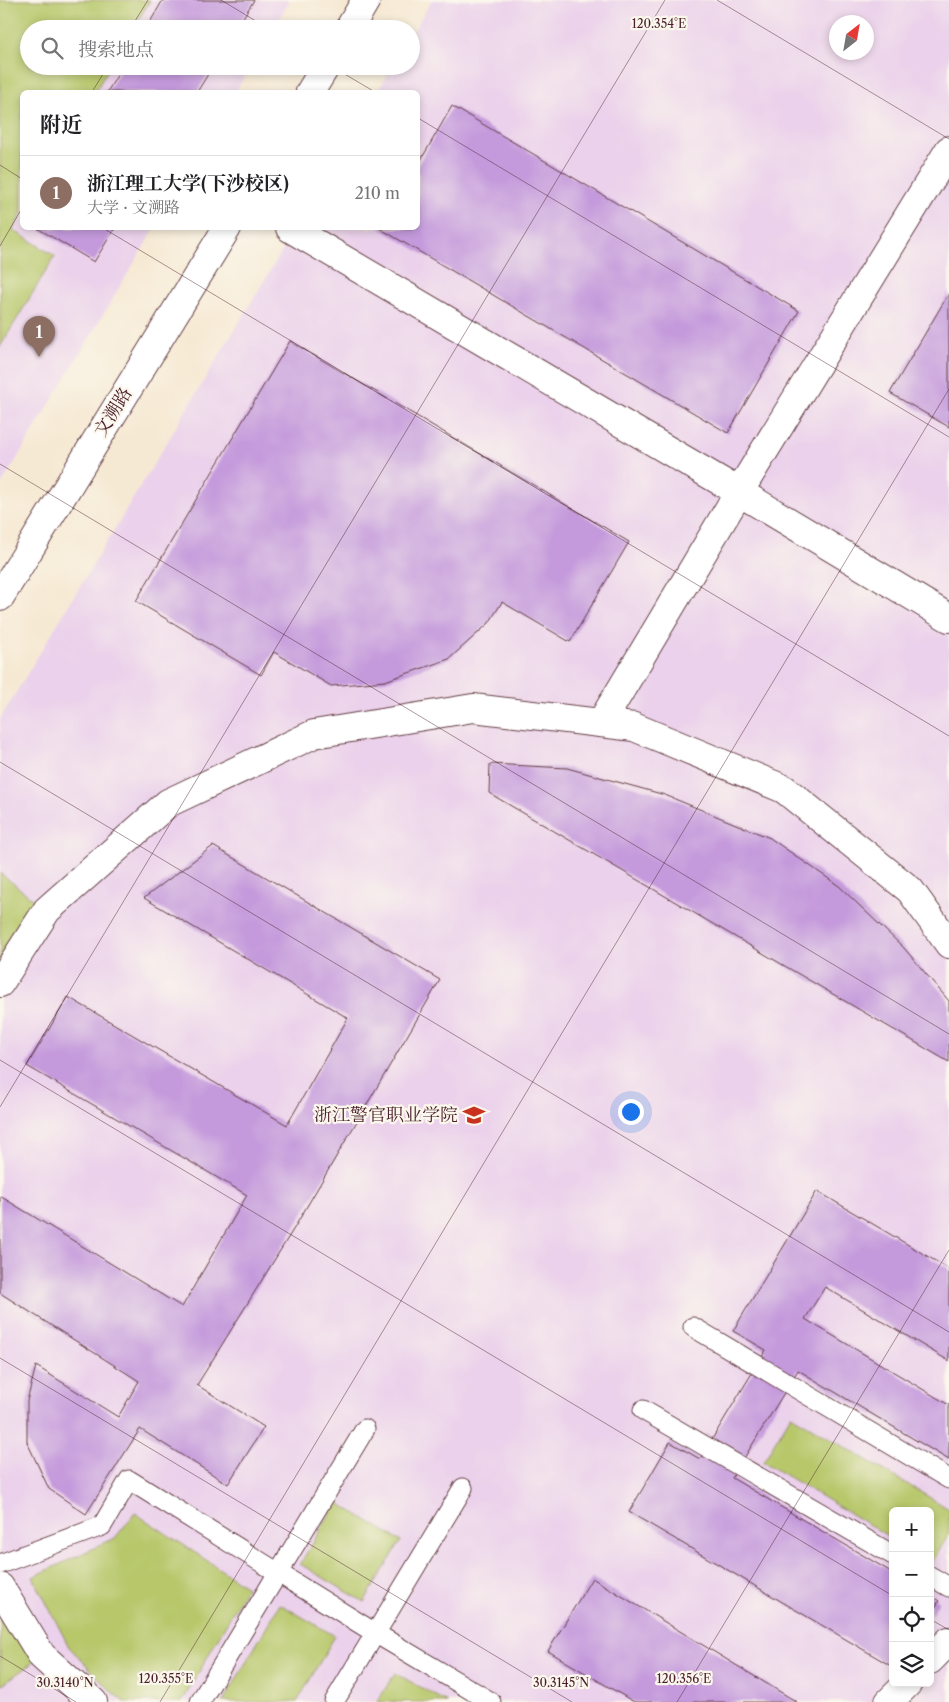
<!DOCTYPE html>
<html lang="zh">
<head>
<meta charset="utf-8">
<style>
  :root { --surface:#fff; --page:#f6f6f6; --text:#202124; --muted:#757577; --line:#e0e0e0; --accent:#c8321e }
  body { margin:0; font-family:"Libre Caslon Text","Noto Serif SC",serif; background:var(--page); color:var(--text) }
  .controls { position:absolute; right:15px; bottom:15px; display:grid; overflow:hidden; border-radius:8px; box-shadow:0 2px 8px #0003 }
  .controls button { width:45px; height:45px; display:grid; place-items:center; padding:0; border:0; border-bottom:1px solid var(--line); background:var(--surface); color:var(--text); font:25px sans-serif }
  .compass { position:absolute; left:829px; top:15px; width:45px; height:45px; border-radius:50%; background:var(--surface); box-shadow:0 2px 8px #0003; rotate:31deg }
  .you { position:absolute; left:630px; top:1111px; width:18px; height:18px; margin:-12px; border:4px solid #fff; border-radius:50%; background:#1a73e8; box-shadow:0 0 0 8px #1a73e833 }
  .badge { display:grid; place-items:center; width:32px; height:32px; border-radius:50%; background:var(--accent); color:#fff; font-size:16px; font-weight:700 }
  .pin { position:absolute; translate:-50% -41px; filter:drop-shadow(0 1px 2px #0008) }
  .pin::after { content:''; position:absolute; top:26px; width:18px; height:15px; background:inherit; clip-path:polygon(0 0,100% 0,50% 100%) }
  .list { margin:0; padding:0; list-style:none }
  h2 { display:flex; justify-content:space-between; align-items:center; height:65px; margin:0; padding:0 20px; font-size:21px }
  h2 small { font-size:16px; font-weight:400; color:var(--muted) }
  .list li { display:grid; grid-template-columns:32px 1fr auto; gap:15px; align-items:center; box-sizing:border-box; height:75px; padding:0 20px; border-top:1px solid var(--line) }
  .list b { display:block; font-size:19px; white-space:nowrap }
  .list p { margin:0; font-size:16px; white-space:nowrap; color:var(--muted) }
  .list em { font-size:16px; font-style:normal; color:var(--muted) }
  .icon { flex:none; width:28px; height:28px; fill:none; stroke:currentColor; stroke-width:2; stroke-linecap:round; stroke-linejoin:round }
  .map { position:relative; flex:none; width:949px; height:1702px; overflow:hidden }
  .search { position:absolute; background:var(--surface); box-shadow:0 2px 8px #0003; left:20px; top:20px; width:400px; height:55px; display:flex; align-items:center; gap:12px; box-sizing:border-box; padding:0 18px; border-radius:28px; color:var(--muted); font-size:19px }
  .panel { position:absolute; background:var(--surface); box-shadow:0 2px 8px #0003; left:20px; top:90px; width:400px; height:140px; border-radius:8px }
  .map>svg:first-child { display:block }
  .built { fill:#ebd1eb; fill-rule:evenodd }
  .green { fill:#b7c76a; stroke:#80734a }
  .building { fill:#c49adc }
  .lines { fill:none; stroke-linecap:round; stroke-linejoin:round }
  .service-casing { stroke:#643d44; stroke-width:21 }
  .minor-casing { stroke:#643d44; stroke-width:30 }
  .tertiary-casing { stroke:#643d44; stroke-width:30 }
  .service { stroke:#fff; stroke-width:19 }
  .minor { stroke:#fff; stroke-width:28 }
  .tertiary { stroke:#fff; stroke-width:28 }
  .ticks { fill:none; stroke:#4a1f2b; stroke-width:1; stroke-opacity:0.45 }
  .labels { text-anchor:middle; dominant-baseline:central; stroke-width:4.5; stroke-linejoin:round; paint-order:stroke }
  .street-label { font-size:18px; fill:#4a1f2b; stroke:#fbf7ec }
  .poi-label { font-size:18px; fill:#4a1f2b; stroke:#fbf7ec; text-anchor:end }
  .ticks-label { font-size:12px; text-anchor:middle; fill:#4a1f2b; stroke:#fbf7ec; stroke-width:4.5; stroke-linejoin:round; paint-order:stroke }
</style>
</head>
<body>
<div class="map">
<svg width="949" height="1702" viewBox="0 0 949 1702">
  <rect width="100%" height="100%" fill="#fbf7ec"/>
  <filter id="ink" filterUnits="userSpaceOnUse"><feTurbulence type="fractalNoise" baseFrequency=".02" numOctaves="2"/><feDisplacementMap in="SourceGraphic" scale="10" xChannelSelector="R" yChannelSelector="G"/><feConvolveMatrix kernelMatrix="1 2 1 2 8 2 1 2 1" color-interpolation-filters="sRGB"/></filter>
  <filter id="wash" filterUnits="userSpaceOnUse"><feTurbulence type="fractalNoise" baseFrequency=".0096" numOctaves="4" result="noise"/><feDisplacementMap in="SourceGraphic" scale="20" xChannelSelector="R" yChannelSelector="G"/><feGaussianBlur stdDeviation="1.12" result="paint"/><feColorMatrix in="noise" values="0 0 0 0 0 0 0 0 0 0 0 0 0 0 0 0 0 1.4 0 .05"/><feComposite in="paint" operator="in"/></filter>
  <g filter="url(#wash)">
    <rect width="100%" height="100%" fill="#f6e9d3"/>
    <g class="built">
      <path d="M0 0H290L273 29H29V66H251L235 92H22V228H155L0 487Z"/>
      <path d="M432 0H949V1702H0V719L296 228H418V92H377L393 66H411V35ZM836 22H866V52H836ZM893 1511H930V1683H893Z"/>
    </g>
    <g class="green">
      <path d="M0 0H150L133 29H29V66H110L95 92H22V213L13 230 55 256 0 347Z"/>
      <path d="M0 873 47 910 0 983Z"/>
      <path d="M791 1415 949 1509V1534L932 1563 930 1562V1511H893V1539L763 1462Z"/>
      <path d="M337 1502 401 1541 364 1602 300 1564Z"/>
      <path d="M135 1513 247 1587 182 1702H124L113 1693 69 1647 33 1577 115 1538Z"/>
      <path d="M0 1587 42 1656 0 1686Z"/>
      <path d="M280 1604 335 1636 297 1702H223Z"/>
      <path d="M395 1673 447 1702H377Z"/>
    </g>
    <g id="blocks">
      <g class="building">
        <path d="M163 0H254L236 29H146Z"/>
        <path d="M123 66H213L197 92H107Z"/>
        <path d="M452 106 799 311 728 433 379 228H418V165Z"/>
        <path d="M37 228H115L94 262Z"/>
        <path d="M949 293V427L890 393Z"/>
        <path d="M290 341 629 542 570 642 502 602 489 623 449 659 385 681 331 686 274 652 261 675 136 601Z"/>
        <path d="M490 764 567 768 665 795 770 838 839 886 904 948 949 1001V1062L489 793Z"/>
        <path d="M213 846 440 980 296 1225 197 1385 264 1427 228 1484 140 1429 86 1514 49 1489 27 1442V1401L36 1366 118 1417 139 1381 0 1293V1196L182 1307 247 1195 27 1066 68 997 287 1125 348 1018 144 898Z"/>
        <path d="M817 1191 949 1269V1361L825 1287 805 1319 949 1405V1460L798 1370 732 1478 893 1573V1667L629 1512 670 1442 700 1459 766 1350 733 1331Z"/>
        <path d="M592 1578 797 1702H634L548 1651Z"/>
        <path d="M930 1595 939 1601 930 1616Z"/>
      </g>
    </g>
  </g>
  <g filter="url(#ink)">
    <use href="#blocks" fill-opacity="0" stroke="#643d44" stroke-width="1"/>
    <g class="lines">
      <g class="service-casing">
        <g id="service">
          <path d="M693 1327 949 1479"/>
          <path d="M643 1410 893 1555"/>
          <path d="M0 1564 102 1526 129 1480 375 1633 491 1702"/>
          <path d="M930 1576 949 1587"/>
          <path d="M200 1702 365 1429"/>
          <path d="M334 1702 463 1488"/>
        </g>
      </g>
      <g class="minor-casing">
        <g id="minor">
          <path d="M290 228 739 492 949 618"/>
          <path d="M601 723 739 492 949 150"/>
          <path d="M0 983 47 910 168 803 314 734 473 708 634 727 784 789 910 890 949 944"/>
          <path d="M0 1587 42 1656 93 1702"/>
          <path d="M930 1660 949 1641"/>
          <path d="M889 1702 908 1683"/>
        </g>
      </g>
      <g class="tertiary-casing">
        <g id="tertiary">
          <path d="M349 29 366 0"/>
          <path d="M310 92 326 66"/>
          <path d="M0 597 227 228"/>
        </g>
      </g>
      <use href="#service" class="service"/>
      <use href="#minor" class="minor"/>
      <use href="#tertiary" class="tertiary"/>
    </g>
  </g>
  <path class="ticks" d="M221 0 269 29M717 0 949 139M130 29 148 0M331 66 375 92M92 92 108 66M418 118 949 437M0 165 22 179M103 228 949 736M0 246 22 208M0 464 949 1034M0 762 949 1332M0 1060 893 1596M0 1107 665 0M0 1358 572 1702M930 1619 949 1630M0 1656 76 1702M160 1702 949 389M677 1702 949 1250"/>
  <defs>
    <g id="university-bare" transform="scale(1.725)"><path d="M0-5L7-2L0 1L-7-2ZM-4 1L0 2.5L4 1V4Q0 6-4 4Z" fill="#c8321e" stroke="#fbf7ec" stroke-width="2.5" paint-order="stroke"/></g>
  </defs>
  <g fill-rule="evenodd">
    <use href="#university-bare" x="474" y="1115"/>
  </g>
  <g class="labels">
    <g class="street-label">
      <text transform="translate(113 412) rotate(-58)">文溯路</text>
    </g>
    <g class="poi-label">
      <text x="458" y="1115">浙江警官职业学院</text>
    </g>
  </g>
  <g class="ticks-label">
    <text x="659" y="28">120.354°E</text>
    <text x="166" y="1683">120.355°E</text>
    <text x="684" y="1683">120.356°E</text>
    <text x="65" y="1687">30.3140°N</text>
    <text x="561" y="1687">30.3145°N</text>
  </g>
</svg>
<div class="controls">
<button>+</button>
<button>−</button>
<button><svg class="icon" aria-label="locate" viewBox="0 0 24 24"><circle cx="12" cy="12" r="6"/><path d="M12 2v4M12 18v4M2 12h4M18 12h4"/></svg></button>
<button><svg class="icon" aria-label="layers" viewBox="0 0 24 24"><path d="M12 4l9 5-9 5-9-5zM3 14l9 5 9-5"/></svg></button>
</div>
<svg class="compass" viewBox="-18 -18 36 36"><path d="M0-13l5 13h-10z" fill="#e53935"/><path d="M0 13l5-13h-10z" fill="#757577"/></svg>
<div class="you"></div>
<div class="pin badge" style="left:39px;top:357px;background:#8d6e63">1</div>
<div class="search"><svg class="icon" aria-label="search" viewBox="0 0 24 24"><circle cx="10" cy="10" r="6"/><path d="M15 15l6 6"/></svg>搜索地点</div>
<section class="panel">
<h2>附近<small></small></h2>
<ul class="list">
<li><span class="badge" style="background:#8d6e63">1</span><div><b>浙江理工大学(下沙校区)</b><p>大学 · 文溯路</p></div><em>210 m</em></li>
</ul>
</section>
</div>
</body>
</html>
